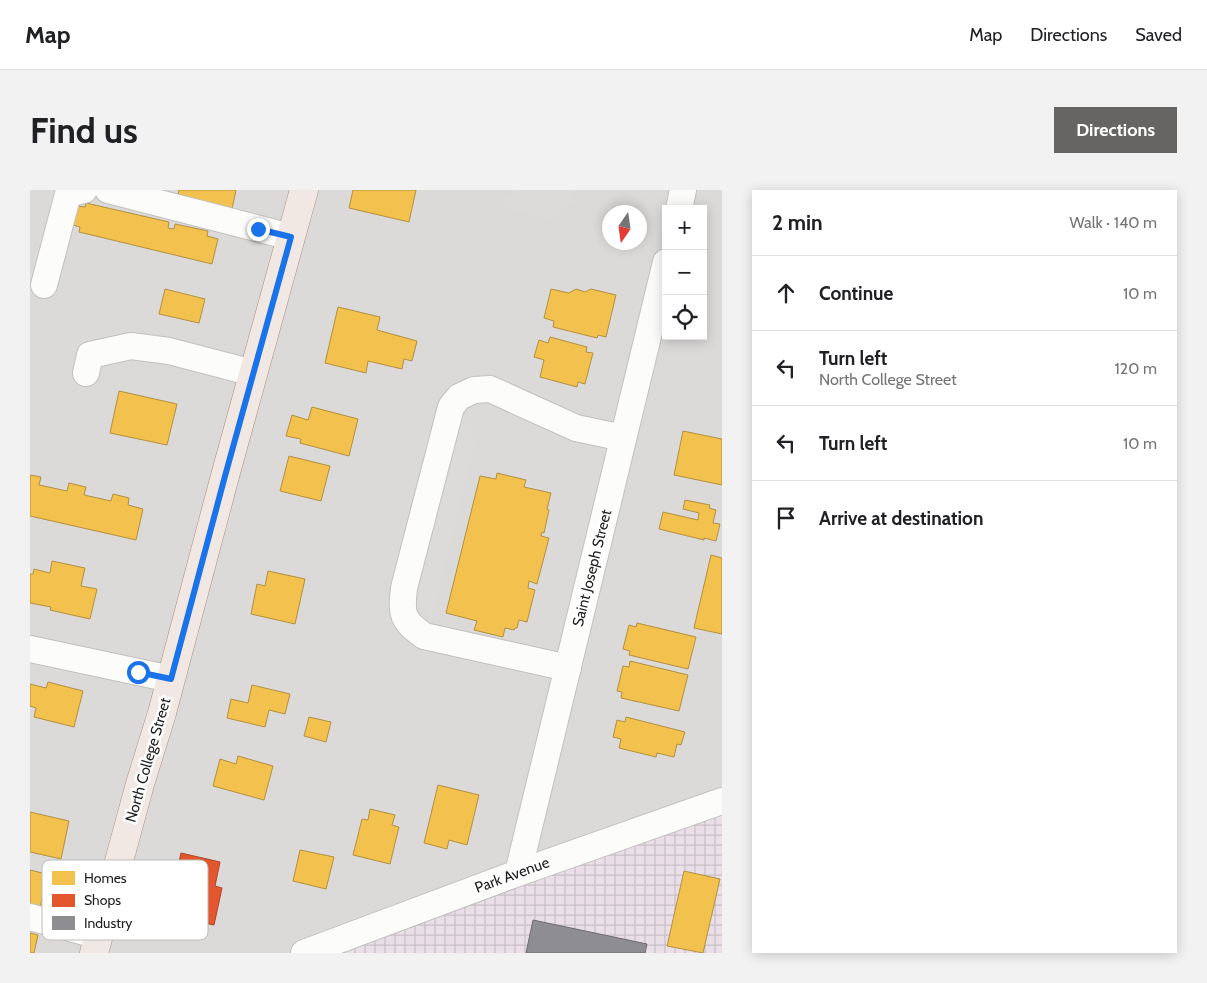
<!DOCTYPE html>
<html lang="en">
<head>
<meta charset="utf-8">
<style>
  :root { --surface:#fff; --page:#f2f2f2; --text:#202124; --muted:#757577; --line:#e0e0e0; --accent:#666564 }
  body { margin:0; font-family:Cabin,sans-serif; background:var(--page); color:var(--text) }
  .controls { position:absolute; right:15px; top:15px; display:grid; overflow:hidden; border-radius:0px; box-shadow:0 2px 12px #0003 }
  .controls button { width:45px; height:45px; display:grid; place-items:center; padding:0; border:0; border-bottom:1px solid var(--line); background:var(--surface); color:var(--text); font:25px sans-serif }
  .compass { position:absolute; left:572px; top:15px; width:45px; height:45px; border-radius:50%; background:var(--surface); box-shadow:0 2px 12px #0003; rotate:193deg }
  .stop { position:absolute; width:15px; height:15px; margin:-11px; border:4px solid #1a73e8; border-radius:50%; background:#fff }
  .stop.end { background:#1a73e8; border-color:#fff; box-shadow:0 1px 5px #0008 }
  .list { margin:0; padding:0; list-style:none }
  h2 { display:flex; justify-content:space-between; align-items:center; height:65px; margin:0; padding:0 20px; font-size:21px }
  h2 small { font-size:16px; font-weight:400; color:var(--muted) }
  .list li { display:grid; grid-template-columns:32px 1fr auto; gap:15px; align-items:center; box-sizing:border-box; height:75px; padding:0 20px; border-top:1px solid var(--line) }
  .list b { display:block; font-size:19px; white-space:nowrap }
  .list p { margin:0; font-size:16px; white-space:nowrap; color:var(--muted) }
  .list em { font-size:16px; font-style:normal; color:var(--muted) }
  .icon { flex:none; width:28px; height:28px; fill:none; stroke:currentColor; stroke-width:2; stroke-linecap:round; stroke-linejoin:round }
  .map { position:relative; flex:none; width:692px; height:763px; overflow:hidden; border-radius:0px }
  header { display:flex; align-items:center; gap:30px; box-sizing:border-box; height:70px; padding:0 25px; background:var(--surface); border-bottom:1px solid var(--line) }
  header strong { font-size:24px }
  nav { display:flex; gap:28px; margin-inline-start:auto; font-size:18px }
  .intro { display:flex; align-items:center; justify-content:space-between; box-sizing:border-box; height:120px; padding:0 30px }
  h1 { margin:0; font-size:35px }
  .button { padding:12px 22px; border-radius:0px; background:var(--accent); color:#fff; font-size:18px; font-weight:700 }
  main { display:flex; gap:30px; padding:0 30px }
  aside { flex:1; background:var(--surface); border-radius:0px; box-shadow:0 2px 12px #0003 }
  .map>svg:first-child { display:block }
  .residential { fill:#dcdad9; fill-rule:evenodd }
  .industrial { fill:url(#industrial-grid) }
  .parking { fill:#dddbda }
  .homes { fill:#f2c14e; stroke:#b29040 }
  .shops { fill:#e4572e; stroke:#a94629 }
  .industry { fill:#8d8d92; stroke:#6c6c6f }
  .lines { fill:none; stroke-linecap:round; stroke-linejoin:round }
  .minor-casing { stroke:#c2c1bf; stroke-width:28 }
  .major-casing { stroke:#a39083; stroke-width:29 }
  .minor { stroke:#fcfcfb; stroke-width:26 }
  .major { stroke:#f1e8e4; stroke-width:28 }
  .route { stroke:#1a73e8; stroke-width:6 }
  .labels { text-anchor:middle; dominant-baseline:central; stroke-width:5; stroke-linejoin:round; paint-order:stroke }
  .street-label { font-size:15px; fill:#1e1e1e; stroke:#fff }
  .key { fill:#fff; stroke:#bcbcbc; stroke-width:1 }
  .key-label { font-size:14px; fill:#1e1e1e }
</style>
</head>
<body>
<header>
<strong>Map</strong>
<nav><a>Map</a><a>Directions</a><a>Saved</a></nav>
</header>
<div class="intro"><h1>Find us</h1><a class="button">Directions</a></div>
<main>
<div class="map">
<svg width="692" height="763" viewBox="0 0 692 763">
  <defs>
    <pattern id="industrial-grid" width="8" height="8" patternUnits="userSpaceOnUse" patternTransform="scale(1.25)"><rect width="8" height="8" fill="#eadfe8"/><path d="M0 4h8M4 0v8" fill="none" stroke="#c8bfc7"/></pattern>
  </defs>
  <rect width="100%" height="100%" fill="#edeae7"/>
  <path class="residential" d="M0 0H692V613L277 763H0ZM636 19H673V146H636ZM580 22H610V52H580Z"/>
  <path class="industrial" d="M692 613V763H277Z"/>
  <g class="parking">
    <path d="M487 0H541L544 12 521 29 466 15Z"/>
    <path d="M432 225 446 248 401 429 387 408Z"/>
  </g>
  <g class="homes">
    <path d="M149 0H206L201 24 147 11Z"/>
    <path d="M323 0H386L379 32 319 18Z"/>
    <path d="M56 13 139 32 138 38 144 39 145 34 178 41 177 46 188 49 182 74 49 42 50 37 43 35 48 16 55 17Z"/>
    <path d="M135 99 175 109 169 133 129 124Z"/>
    <path d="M521 99 539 103 546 99 555 102 561 99 586 105 576 147 568 145 567 148 523 137 524 131 514 128Z"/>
    <path d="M308 117 350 127 347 140 387 151 382 171 374 169 372 179 338 171 336 183 295 173Z"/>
    <path d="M520 147 557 157 556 162 563 163 555 194 548 192 547 197 510 187 514 170 504 167 509 150 518 153Z"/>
    <path d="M89 201 147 214 137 255 80 243Z"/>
    <path d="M282 217 328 229 319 266 270 253 271 249 256 246 262 225 278 230Z"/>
    <path d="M653 241 692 249V295L644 285Z"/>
    <path d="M259 266 300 276 291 311 250 301Z"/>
    <path d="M467 283 496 290 494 297 521 303 517 319 519 320 514 343 512 342 511 346 519 348 507 394 499 391 498 398 505 400 497 432 489 430 487 438H485L484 440 475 438 473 447 444 440 447 431 416 423 450 286 466 289Z"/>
    <path d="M0 285 11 287 9 295 37 301 39 293 56 297 54 305 81 311 83 304 99 308 98 315 113 319 106 350 0 326Z"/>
    <path d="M655 310 680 315 679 318 686 320 683 333 690 334 686 351 674 348V350L629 339 633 322 668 330 669 323 653 319Z"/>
    <path d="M681 365 692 368V444L664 438Z"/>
    <path d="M22 371 55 378 51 396 67 399 60 429 20 420 21 417 0 413V384H3L4 379 20 383Z"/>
    <path d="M238 381 275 389 265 434 221 424 227 394 235 396Z"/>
    <path d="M607 433 666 447 658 479 599 465 600 461 593 459 599 435 606 437Z"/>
    <path d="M600 471 658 485 649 521 591 508 592 502 587 501 593 476 599 477Z"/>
    <path d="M18 492 53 501 44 537 4 527 6 518 0 516V494L16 498Z"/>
    <path d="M222 495 260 504 255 524 239 520 235 537 197 528 201 509 218 513Z"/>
    <path d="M279 527 301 532 296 552 274 546Z"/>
    <path d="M596 527 655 542 651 555 647 554 644 567 627 563 626 567 589 558 591 549 583 547 587 530 595 532Z"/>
    <path d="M208 566 243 576 234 610 183 596 190 569 206 574Z"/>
    <path d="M408 595 449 605 437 655 419 650 417 659 394 653Z"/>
    <path d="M340 619 365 625 362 635 369 637 360 674 323 665 332 629 338 630Z"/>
    <path d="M0 622 39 631 31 669 0 662Z"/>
    <path d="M270 660 304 667 296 699 263 691Z"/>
    <path d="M0 680 24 686 19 707 13 705 9 721 0 718Z"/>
    <path d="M654 681 690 689 673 763 637 756Z"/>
    <path d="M0 743 8 745 4 763H0Z"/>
  </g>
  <path class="shops" d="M151 663 190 672 185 696 192 698 184 735 174 733 171 748 134 740Z"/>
  <path class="industry" d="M503 730 617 754 615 763H496Z"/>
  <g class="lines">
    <g class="minor-casing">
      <g id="minor">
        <path d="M78 0 261 47"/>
        <path d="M649 19 653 0"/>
        <path d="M14 95 38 4 54 0"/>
        <path d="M56 183 60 165 101 156 139 161 223 183"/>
        <path d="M0 459 141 489"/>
        <path d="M538 478 394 446C372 430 371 425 374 398L421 217 429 207 444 200 460 199 546 238 593 248"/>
        <path d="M488 683 636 72"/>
        <path d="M0 727 69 746"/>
        <path d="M274 763 488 683 692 611"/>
      </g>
    </g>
    <g class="major-casing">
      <path id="major" d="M64 763 110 594 132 523 195 286 274 0"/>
    </g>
    <use href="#minor" class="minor"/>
    <use href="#major" class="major"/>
  </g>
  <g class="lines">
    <path class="route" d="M108 482 141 489 195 286 261 47 228 39"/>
  </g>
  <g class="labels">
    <g class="street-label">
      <text transform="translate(562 378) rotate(-76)">Saint Joseph Street</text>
      <text transform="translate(118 570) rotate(-74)">North College Street</text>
      <text transform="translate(482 685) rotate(-20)">Park Avenue</text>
    </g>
  </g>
  <rect x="12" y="670" width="166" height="80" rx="8" class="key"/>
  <rect x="22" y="681" width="23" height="14" fill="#f2c14e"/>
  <rect x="22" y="704" width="23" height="13" fill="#e4572e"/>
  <rect x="22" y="726" width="23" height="14" fill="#8d8d92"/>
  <g class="key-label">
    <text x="54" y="693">Homes</text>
    <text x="54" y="715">Shops</text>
    <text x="54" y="738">Industry</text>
  </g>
</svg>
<div class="controls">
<button>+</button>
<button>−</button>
<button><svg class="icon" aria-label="locate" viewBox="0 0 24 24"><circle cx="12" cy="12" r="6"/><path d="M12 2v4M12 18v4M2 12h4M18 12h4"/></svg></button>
</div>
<svg class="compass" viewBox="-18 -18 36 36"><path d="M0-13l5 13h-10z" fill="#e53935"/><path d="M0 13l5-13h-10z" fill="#757577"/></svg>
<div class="stop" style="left:108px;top:482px"></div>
<div class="stop end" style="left:228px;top:39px"></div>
</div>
<aside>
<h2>2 min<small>Walk · 140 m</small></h2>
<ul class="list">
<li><svg class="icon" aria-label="ahead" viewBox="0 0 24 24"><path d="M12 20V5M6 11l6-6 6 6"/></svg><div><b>Continue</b></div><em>10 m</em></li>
<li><svg class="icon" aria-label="left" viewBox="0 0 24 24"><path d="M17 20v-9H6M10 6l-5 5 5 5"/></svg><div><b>Turn left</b><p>North College Street</p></div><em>120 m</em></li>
<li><svg class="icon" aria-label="left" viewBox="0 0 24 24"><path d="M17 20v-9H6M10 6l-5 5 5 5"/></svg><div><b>Turn left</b></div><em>10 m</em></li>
<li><svg class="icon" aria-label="arrive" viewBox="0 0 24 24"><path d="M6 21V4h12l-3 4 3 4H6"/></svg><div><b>Arrive at destination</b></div></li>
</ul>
</aside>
</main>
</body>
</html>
